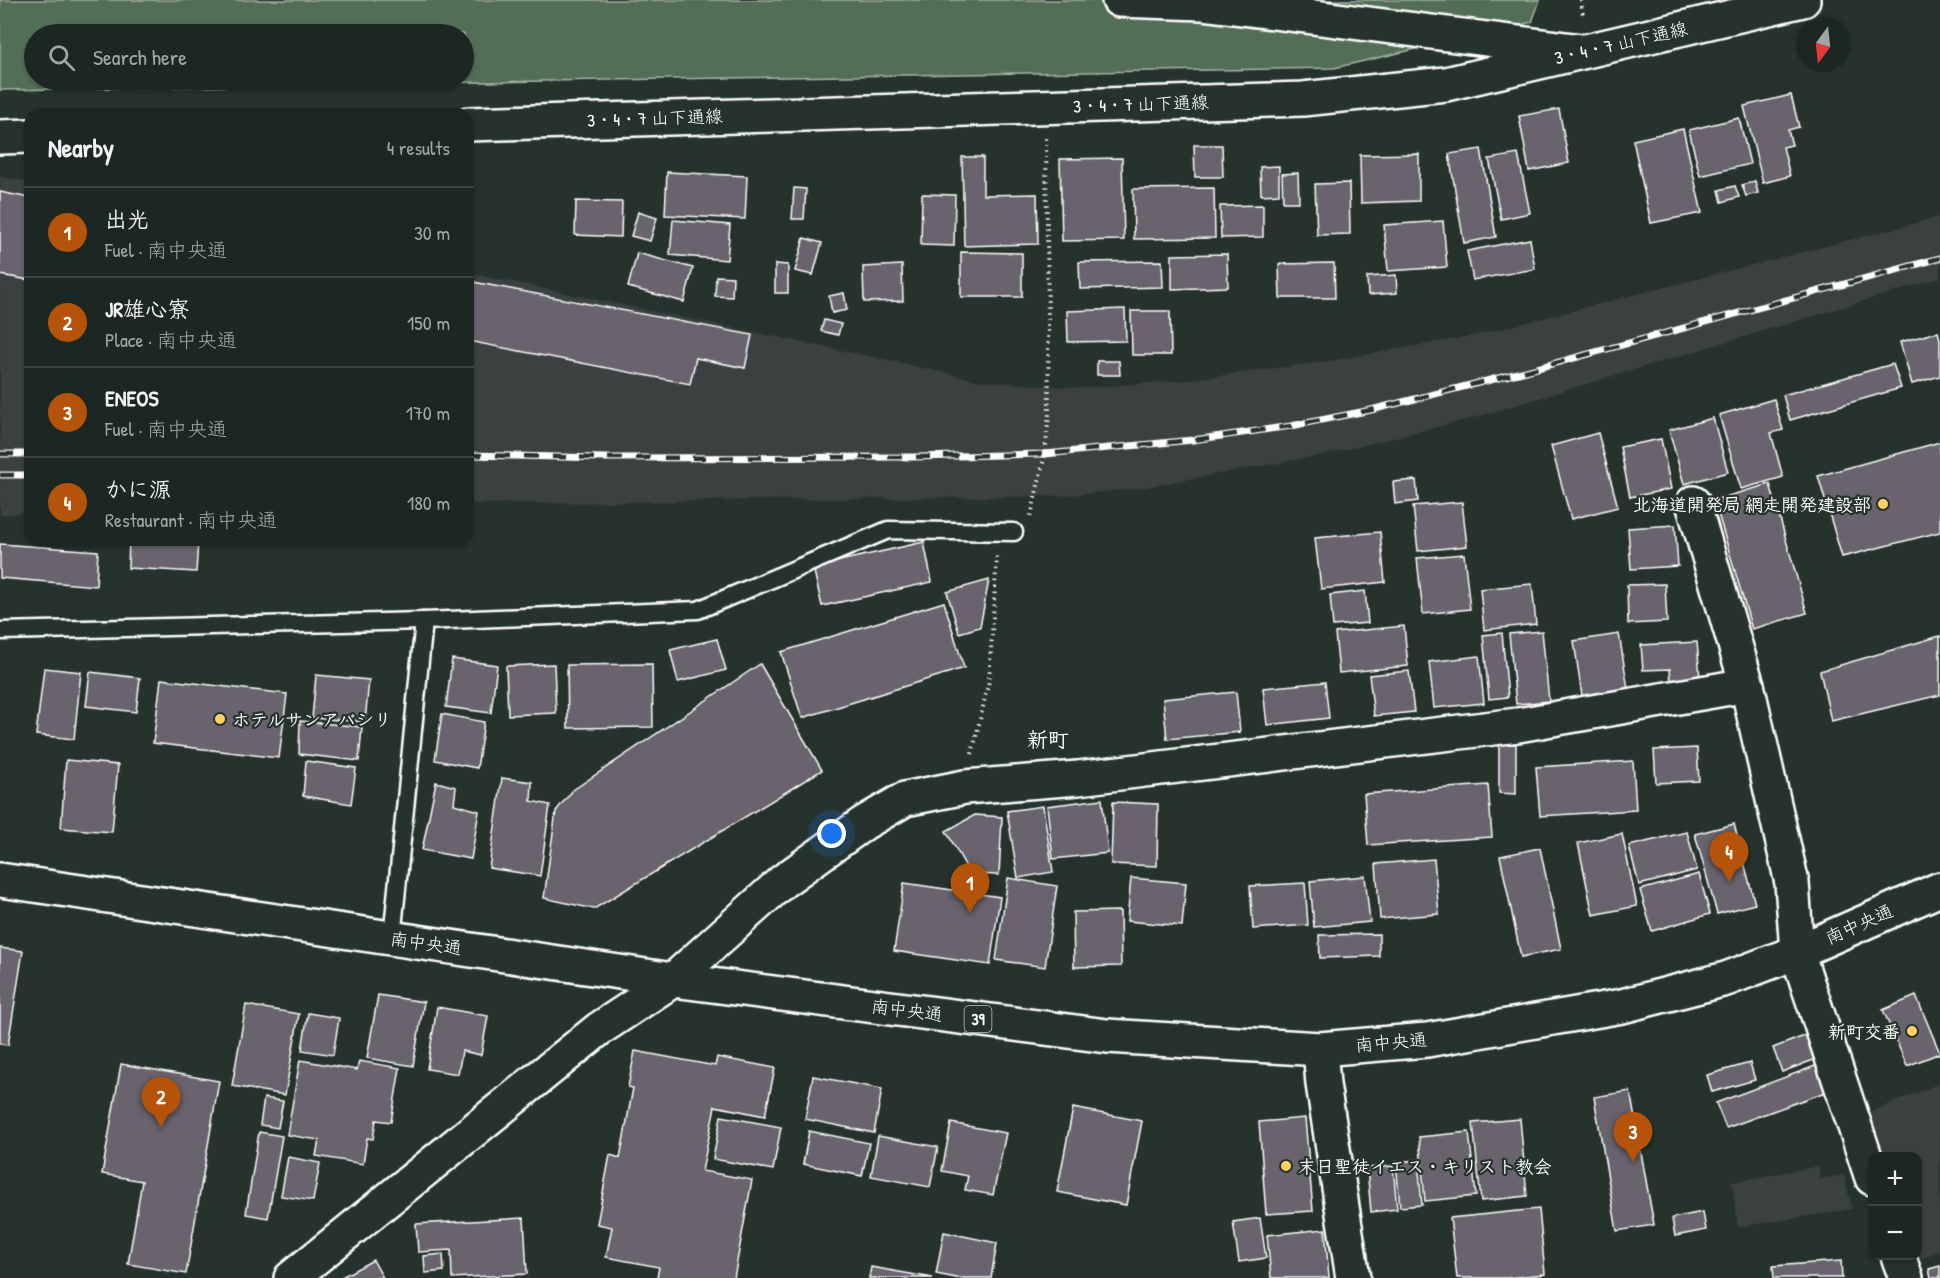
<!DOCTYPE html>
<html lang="en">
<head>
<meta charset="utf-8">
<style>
  :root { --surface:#1c2622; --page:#252e2a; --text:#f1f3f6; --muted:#a0a5a5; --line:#3a4340; --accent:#b45309 }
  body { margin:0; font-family:"Patrick Hand","Klee One",sans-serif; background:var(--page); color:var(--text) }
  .controls { position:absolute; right:18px; bottom:18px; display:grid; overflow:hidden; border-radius:12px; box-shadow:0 2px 4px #0004 }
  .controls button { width:54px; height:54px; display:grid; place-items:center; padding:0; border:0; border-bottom:2px solid var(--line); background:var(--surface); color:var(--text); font:30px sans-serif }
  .compass { position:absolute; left:1796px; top:18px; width:54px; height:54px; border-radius:50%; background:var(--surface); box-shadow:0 2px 4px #0004; rotate:195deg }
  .you { position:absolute; left:832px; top:834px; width:21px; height:21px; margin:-15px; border:4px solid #fff; border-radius:50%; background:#1a73e8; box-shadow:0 0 0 9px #1a73e833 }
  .badge { display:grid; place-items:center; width:39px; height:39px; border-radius:50%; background:var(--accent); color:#fff; font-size:20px; font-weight:700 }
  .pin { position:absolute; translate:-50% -50px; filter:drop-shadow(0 2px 3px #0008) }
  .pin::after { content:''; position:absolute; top:32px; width:21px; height:18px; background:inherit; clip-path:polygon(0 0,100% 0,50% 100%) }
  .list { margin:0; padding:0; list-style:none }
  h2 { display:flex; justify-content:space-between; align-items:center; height:78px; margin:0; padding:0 24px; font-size:26px }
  h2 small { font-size:20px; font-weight:400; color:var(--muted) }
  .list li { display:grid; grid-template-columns:39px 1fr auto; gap:18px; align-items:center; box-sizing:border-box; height:90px; padding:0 24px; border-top:2px solid var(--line) }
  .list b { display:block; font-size:22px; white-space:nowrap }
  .list p { margin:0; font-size:20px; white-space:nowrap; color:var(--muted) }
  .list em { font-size:20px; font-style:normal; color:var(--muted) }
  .icon { flex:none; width:33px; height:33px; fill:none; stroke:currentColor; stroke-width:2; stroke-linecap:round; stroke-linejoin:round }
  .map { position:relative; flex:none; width:1940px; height:1278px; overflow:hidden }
  .search { position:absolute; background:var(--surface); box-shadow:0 2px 4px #0004; left:24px; top:24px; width:450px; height:66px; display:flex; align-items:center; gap:15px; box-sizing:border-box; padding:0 21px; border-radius:33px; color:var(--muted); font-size:22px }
  .panel { position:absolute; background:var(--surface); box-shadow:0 2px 4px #0004; left:24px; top:108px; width:450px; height:438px; border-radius:18px }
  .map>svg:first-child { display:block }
  .built { fill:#3a4140 }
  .green { fill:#526e56; stroke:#a8b6aa; stroke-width:1.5; fill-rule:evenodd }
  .building { fill:#68636d; stroke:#fff; stroke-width:1.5 }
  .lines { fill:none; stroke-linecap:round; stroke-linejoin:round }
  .lane-casing { stroke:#fff; stroke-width:21 }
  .street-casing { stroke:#fff; stroke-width:38 }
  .secondary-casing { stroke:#fff; stroke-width:38 }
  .highway-casing { stroke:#fff; stroke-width:38 }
  .path { stroke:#fff; stroke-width:4; stroke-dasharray:1.5 4.5; stroke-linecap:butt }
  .lane { stroke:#26332d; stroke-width:16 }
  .street { stroke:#26332d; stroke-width:33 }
  .secondary { stroke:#26332d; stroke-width:33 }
  .highway { stroke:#26332d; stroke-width:33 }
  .rail-casing { stroke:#fff; stroke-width:7 }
  .rail { stroke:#26332d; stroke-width:4.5; stroke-dasharray:14; stroke-linecap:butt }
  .poi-dot { fill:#ffd166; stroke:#26332d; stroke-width:2 }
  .labels { text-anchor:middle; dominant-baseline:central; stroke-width:4.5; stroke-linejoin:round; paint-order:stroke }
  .shield { fill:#26332d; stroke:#bec2c0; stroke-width:1.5 }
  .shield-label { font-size:16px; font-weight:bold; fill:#fff }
  .street-label { font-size:18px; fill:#fff; stroke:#26332d }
  .poi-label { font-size:18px; font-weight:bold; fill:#fff; stroke:#26332d; text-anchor:end }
  .quarter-label { font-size:21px; font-weight:bold; fill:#fff; stroke:#26332d }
</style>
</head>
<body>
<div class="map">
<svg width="1940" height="1278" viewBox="0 0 1940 1278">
  <rect width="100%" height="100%" fill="#26332d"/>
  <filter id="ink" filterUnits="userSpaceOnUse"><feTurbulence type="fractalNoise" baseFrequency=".0167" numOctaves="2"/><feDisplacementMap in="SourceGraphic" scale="12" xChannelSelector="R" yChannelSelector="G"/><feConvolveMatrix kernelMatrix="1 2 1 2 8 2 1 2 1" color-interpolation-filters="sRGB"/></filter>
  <g filter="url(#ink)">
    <g class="built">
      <path d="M0 177 30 182V512L0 515Z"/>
      <path d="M1940 217V278L1473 418 1328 454 1134 489 1058 496 468 504V273L892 361 981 381 1079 388 1177 381 1323 362 1473 336Z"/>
      <path d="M1940 1083V1251L1914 1261 1912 1256H1918V1156H1884L1871 1112Z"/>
      <path d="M1819 1166V1179L1844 1175 1852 1209 1738 1227 1732 1182Z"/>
    </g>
    <path class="green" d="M0 0H1540L1532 22 1334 68 0 90ZM34 34H464V80H34Z"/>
    <g class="building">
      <path d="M1791 95 1799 127 1788 130 1792 145 1783 147 1790 176 1763 183 1744 106Z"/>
      <path d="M1559 109 1569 163 1529 171 1519 116Z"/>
      <path d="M1739 118 1750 164 1700 176 1689 130Z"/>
      <path d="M1683 129 1702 213 1651 223 1633 140Z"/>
      <path d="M1194 145H1222L1223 177H1195Z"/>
      <path d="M1481 149 1496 237 1464 243 1449 154Z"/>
      <path d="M1419 154V201L1361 203 1360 155Z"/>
      <path d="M1518 154 1530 213 1501 219 1489 159Z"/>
      <path d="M962 157H983V195L1037 194 1038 244 964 246Z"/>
      <path d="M1122 158 1124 240 1062 241 1060 159Z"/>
      <path d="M1279 166V194L1261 195 1260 167Z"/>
      <path d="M667 172 747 176 745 219 665 215Z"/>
      <path d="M1298 173 1299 202H1283L1282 174Z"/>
      <path d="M1755 181 1758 193 1746 196 1742 185Z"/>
      <path d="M1349 183 1350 234 1317 235 1315 184Z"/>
      <path d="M1735 186 1739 197 1722 202 1719 190Z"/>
      <path d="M794 188 806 189 804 219H792Z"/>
      <path d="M1214 188 1215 238 1134 239 1133 189Z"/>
      <path d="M0 192 30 198V280L0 275Z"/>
      <path d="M922 194 955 195 954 246 921 245Z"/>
      <path d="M576 201 622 202 621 237 575 235Z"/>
      <path d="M1263 205V237L1221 238 1220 206Z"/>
      <path d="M638 212 657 218 650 241 631 236Z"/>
      <path d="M673 220 730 225 727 260 670 255Z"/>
      <path d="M1443 221 1447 267 1388 271 1384 225Z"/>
      <path d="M804 238 822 243 813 275 795 271Z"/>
      <path d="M1530 239 1535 269 1473 280 1467 251Z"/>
      <path d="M961 252 1022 253V297H961Z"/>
      <path d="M637 253 693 268 684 302 628 287Z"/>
      <path d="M1227 254 1228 287 1172 289V255Z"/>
      <path d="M1162 261 1163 287 1080 289 1079 262Z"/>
      <path d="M1334 263 1335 298H1280L1279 264Z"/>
      <path d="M775 264 788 265V293H775Z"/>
      <path d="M902 265 903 301 864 302 863 267Z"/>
      <path d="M1396 275 1397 293 1368 295 1367 277Z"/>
      <path d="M716 276 733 277 732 297 715 296Z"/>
      <path d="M468 281 752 335 745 368 696 358 690 384 468 341Z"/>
      <path d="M844 293 847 310 832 313 829 296Z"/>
      <path d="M1125 309 1126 341 1068 342 1067 311Z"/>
      <path d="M1131 311H1170L1171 355H1132Z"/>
      <path d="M824 320 841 324 838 335 821 331Z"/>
      <path d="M1938 332 1940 339V376L1912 384 1900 342Z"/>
      <path d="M1097 361H1119L1120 375H1097Z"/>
      <path d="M1893 364 1901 388 1790 420 1783 395Z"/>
      <path d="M1774 399 1783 430 1771 433 1783 477 1741 489 1719 415Z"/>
      <path d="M1713 418 1728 472 1684 484 1669 430Z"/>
      <path d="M1598 433 1618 507 1571 519 1551 446Z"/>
      <path d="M1661 439 1671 489 1630 497 1620 447Z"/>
      <path d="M1940 442V532L1842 557 1818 476Z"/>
      <path d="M1416 480 1418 501 1395 504 1393 482Z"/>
      <path d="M1770 484 1807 613 1752 629 1714 500Z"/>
      <path d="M1462 502 1467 546 1418 551 1413 506Z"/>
      <path d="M1675 525 1678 566 1631 569 1628 528Z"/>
      <path d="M1380 532 1385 582 1321 589 1315 538Z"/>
      <path d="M129 540 198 542 196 572 128 568Z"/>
      <path d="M924 542 932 582 822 606 813 567Z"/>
      <path d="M0 544 98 551 96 586 0 578Z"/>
      <path d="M1464 554 1470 609 1423 614 1417 558Z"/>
      <path d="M989 580 980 627 959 633 947 592Z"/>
      <path d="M1532 584 1536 624 1484 630 1480 589Z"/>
      <path d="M1665 584 1667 622 1628 624 1627 585Z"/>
      <path d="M1365 591 1368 623 1333 626 1330 595Z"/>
      <path d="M944 602 964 668 802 718 781 652Z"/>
      <path d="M1404 626 1408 666 1339 673 1335 633Z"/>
      <path d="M1542 631 1549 701 1516 704 1509 634Z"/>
      <path d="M1502 633 1508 697 1489 699 1483 635Z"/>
      <path d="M1619 634 1628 689 1582 696 1574 641Z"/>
      <path d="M1940 636V695L1831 721 1820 671Z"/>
      <path d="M717 639 726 670 678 682 670 650Z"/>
      <path d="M1697 642 1700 678 1671 682 1670 669 1643 670 1641 645Z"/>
      <path d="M1479 656 1484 703 1434 708 1429 662Z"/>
      <path d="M452 659 497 665 491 713 446 707Z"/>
      <path d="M554 664 556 713 508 715 506 666Z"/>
      <path d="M652 664 653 727 568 728 567 665Z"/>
      <path d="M760 664 822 770 594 909 544 898 556 811 573 790Z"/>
      <path d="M44 668 81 672 74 739 36 735Z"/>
      <path d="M1409 671 1414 712 1374 716 1369 675Z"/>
      <path d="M90 672 140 678 136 712 86 706Z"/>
      <path d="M316 675 369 680 365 722 312 718Z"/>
      <path d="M161 679 287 694 279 758 153 743Z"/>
      <path d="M1325 682 1329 718 1267 725 1263 688Z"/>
      <path d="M1236 692 1240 732 1167 739 1163 699Z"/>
      <path d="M442 714 484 722 477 768 435 760Z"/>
      <path d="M300 721 362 727 359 761 299 754Z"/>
      <path d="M1499 744H1516V794L1499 793Z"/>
      <path d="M1697 748 1699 781 1656 783 1654 750Z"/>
      <path d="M66 760 118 765 112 832 61 828Z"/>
      <path d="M306 761 356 768 351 804 303 796Z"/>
      <path d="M1633 761 1636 810 1540 816 1536 767Z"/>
      <path d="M502 778 532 782 531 801 550 805 540 876 489 868Z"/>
      <path d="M436 782 456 787 454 804 479 811 471 859 422 850Z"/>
      <path d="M1488 785 1492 837 1368 845 1364 794Z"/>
      <path d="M1102 799 1108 853 1053 859 1047 806Z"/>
      <path d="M1113 802 1158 804 1157 866 1111 864Z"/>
      <path d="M1043 806 1053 872 1018 878 1007 811Z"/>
      <path d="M975 815 1002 817 999 875 970 874 946 831Z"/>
      <path d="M1734 824 1755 904 1717 914 1695 834Z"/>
      <path d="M1687 832 1697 870 1639 885 1629 846Z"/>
      <path d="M1622 834 1637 906 1593 915 1578 843Z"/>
      <path d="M1540 848 1561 949 1521 957 1500 856Z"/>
      <path d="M1434 859 1439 914 1380 919 1376 864Z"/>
      <path d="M1699 874 1710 914 1652 931 1640 890Z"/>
      <path d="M1365 876 1370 922 1314 927 1310 881Z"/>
      <path d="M1008 878 1057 886 1045 967 996 960Z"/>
      <path d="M1131 878 1186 883 1182 926 1127 921Z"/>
      <path d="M904 883 1000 897 990 965 894 951Z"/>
      <path d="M1305 883 1308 925 1253 929 1250 886Z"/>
      <path d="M1120 911 1121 966 1074 967 1073 912Z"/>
      <path d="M1379 934V956L1320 958 1319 935Z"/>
      <path d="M0 948 23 951 8 1045 0 1044Z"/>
      <path d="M378 995 424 1002 413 1066 367 1058Z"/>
      <path d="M1916 996 1940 1053 1907 1066 1883 1010Z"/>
      <path d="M246 1005 299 1014 285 1095 232 1086Z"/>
      <path d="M437 1007 488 1016 481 1055 462 1051 458 1074 427 1069Z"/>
      <path d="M308 1013 339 1018 333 1055 302 1050Z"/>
      <path d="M1807 1035 1816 1059 1782 1072 1773 1048Z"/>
      <path d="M635 1051 715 1066 717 1057 775 1068 765 1116 715 1106 702 1171 752 1180 734 1278H657L659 1267 606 1257 612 1227 597 1224 610 1155 620 1158 633 1088 628 1087Z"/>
      <path d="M300 1060 357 1070 359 1061 400 1068 391 1122 376 1120 373 1139 367 1138 363 1164 316 1156 319 1140 287 1135Z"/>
      <path d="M1750 1063 1755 1080 1712 1092 1707 1075Z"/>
      <path d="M121 1064 219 1081 186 1274 128 1264 142 1181 102 1174Z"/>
      <path d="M1818 1065 1828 1091 1726 1128 1716 1103Z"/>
      <path d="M813 1076 882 1089 874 1133 805 1119Z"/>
      <path d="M1630 1091 1654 1225 1617 1231 1594 1097Z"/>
      <path d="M264 1098 283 1101 278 1128 260 1125Z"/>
      <path d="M1073 1108 1142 1121 1126 1205 1057 1192Z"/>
      <path d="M721 1116 781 1127 773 1170 713 1159Z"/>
      <path d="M1305 1118 1313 1211 1266 1214 1259 1122Z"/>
      <path d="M1520 1119 1527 1196 1481 1201 1473 1123Z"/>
      <path d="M951 1123 1006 1133 993 1195 965 1190 968 1176 942 1171Z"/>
      <path d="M809 1131 869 1143 862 1176 803 1164Z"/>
      <path d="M259 1132 282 1136 268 1218 246 1214Z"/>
      <path d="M1469 1132 1476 1196 1425 1201 1419 1137Z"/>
      <path d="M878 1136 938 1147 930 1187 871 1176Z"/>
      <path d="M288 1157 320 1163 313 1201 281 1196Z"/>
      <path d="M1418 1160 1422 1205 1400 1207 1396 1162Z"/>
      <path d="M1393 1166 1397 1209 1371 1212 1367 1168Z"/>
      <path d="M1539 1209 1545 1274 1506 1278H1457L1450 1218Z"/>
      <path d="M1703 1212 1706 1230 1675 1236 1672 1218Z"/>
      <path d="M524 1218 527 1274 452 1278 451 1250 418 1252 416 1224Z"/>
      <path d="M1260 1218 1266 1258 1239 1262 1233 1222Z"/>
      <path d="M1325 1229 1329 1278H1271L1267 1235Z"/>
      <path d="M944 1232 997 1243 991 1278H956L936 1274Z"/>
      <path d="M443 1254 444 1271 425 1273 424 1256Z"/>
      <path d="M373 1260 383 1278H340Z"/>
      <path d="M1841 1261 1842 1278H1774L1773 1266Z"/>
      <path d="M1940 1266V1278H1931L1929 1269Z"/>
      <path d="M871 1267 933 1278H869Z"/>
    </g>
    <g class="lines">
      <g class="lane-casing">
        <g id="lane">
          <path d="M0 631 424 621 698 610 888 530 1014 532"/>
          <path d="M392 938 424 621"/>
        </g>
      </g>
      <g class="street-casing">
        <g id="street">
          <path d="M1119 0 1202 3 1582 51"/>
          <path d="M1693 503 1747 685 1792 883 1797 952 1872 1178"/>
          <path d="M1320 1049 1323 1084 1353 1278"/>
          <path d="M1898 1256 1906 1278"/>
          <path d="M291 1278 599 1029 673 980 783 881 864 823 905 799 965 787 1078 778 1518 725 1747 685"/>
        </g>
      </g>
      <g class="secondary-casing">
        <g id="secondary">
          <path d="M468 124 1303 99 1446 84 1803 0"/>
          <path d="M0 137 30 136"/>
        </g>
      </g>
      <g class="highway-casing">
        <path id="highway" d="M0 880 673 980 1107 1036 1320 1049 1427 1040 1622 1006 1726 979 1797 952 1940 889"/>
      </g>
      <g class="path">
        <path d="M1581 0 1583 17"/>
        <path d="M1031 516 1045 454 1049 414 1046 138"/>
        <path d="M972 754 989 681 997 556"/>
      </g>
      <use href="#lane" class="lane"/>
      <use href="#street" class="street"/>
      <use href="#secondary" class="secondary"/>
      <use href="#highway" class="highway"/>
      <g class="rail-casing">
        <g id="rail">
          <path d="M0 454H30"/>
          <path d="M468 455 606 458 914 457 1045 454 1193 440 1291 426 1371 410 1530 370 1940 258"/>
          <path d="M0 475H30"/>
        </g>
      </g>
      <use href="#rail" class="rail"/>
    </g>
  </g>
  <g class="poi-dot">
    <circle cx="1883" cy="504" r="6"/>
    <circle cx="220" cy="719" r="6"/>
    <circle cx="1912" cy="1031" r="6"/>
    <circle cx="1286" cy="1166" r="6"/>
  </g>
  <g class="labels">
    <rect class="shield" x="964.5" y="1006" width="27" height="26" rx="4.5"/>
    <g class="shield-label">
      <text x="978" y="1019">39</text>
    </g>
    <g class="street-label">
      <text transform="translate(1621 43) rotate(-13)">3・4・7 山下通線</text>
      <text transform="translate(1141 104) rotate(-2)">3・4・7 山下通線</text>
      <text transform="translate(655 118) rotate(-2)">3・4・7 山下通線</text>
      <text transform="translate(1859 924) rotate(-24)">南中央通</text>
      <text transform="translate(426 943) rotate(8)">南中央通</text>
      <text transform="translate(907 1010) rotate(7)">南中央通</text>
      <text transform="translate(1391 1042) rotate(-5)">南中央通</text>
    </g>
    <g class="poi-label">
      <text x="1871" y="504">北海道開発局 網走開発建設部</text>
      <text x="232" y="719" text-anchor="start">ホテルサンアバシリ</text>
      <text x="1900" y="1031">新町交番</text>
      <text x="1298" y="1166" text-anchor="start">末日聖徒イエス・キリスト教会</text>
    </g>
    <g class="quarter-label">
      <text x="1048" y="739">新町</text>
    </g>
  </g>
</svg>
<div class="controls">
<button>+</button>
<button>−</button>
</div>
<svg class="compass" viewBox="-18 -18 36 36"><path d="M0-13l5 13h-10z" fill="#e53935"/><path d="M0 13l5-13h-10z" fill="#a0a5a5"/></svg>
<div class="you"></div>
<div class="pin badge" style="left:970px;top:913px">1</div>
<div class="pin badge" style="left:161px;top:1127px">2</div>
<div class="pin badge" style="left:1633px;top:1162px">3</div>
<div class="pin badge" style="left:1729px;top:882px">4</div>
<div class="search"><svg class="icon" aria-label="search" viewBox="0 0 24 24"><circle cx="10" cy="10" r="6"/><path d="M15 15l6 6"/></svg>Search here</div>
<section class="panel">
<h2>Nearby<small>4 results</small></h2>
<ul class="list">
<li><span class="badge">1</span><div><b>出光</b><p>Fuel · 南中央通</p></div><em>30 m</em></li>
<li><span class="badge">2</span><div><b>JR雄心寮</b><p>Place · 南中央通</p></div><em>150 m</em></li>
<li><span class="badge">3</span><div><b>ENEOS</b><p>Fuel · 南中央通</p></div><em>170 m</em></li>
<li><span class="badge">4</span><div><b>かに源</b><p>Restaurant · 南中央通</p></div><em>180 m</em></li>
</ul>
</section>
</div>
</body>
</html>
